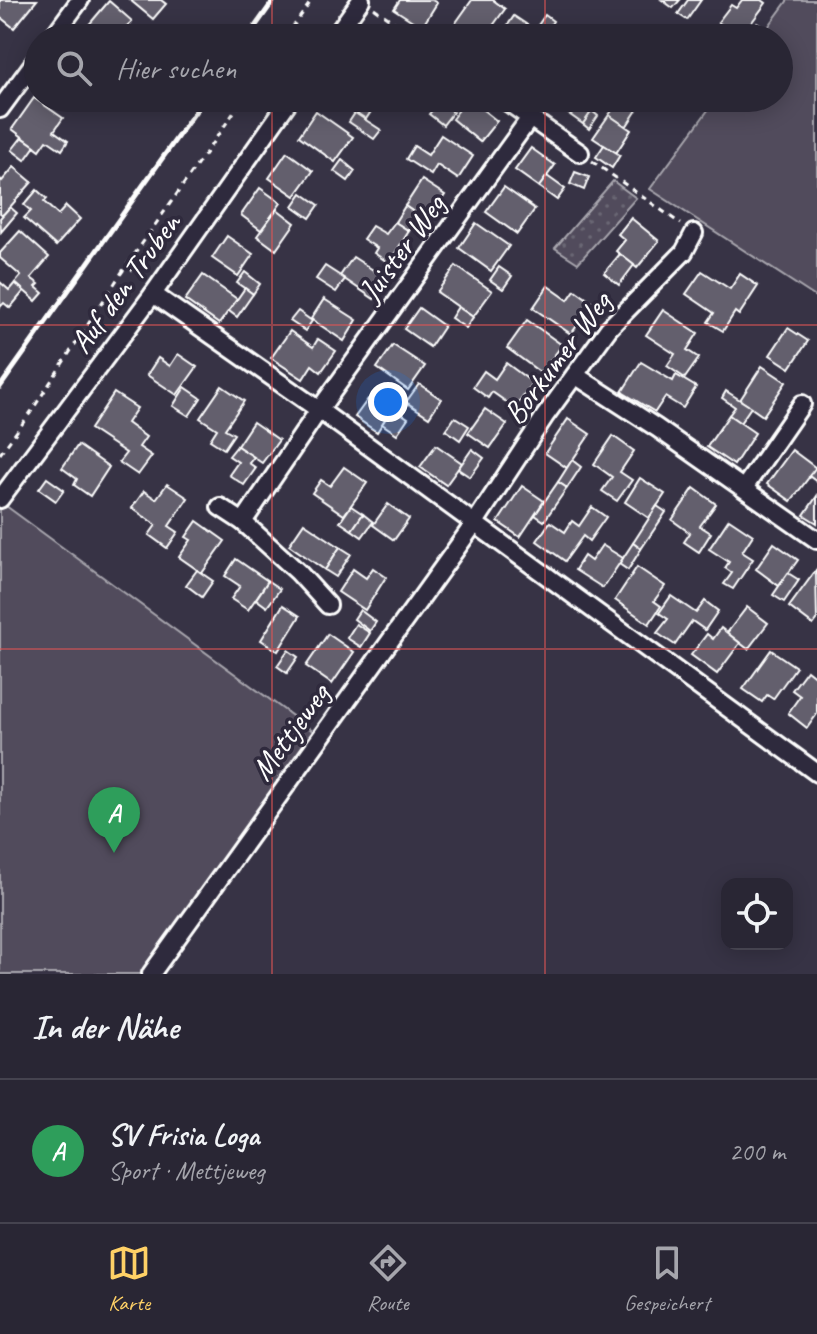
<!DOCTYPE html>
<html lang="de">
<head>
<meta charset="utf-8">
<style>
  :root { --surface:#292634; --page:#353240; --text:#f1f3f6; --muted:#a5a5ac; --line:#45434f; --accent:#ffd166 }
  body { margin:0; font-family:Caveat,sans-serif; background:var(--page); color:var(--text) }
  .controls { position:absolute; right:24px; bottom:24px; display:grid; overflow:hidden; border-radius:16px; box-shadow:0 4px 20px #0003 }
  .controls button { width:72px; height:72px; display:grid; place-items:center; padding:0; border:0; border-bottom:2px solid var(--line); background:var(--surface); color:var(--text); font:40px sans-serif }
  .you { position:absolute; left:388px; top:402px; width:28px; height:28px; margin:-20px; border:6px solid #fff; border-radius:50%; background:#1a73e8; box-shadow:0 0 0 12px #1a73e833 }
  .badge { display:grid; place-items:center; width:52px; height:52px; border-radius:50%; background:var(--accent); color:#fff; font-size:26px; font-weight:700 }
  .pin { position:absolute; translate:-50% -66px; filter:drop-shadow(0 2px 4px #0008) }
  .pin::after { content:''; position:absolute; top:42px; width:28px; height:24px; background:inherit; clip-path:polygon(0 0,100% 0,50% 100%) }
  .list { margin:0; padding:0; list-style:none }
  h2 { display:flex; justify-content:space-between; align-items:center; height:104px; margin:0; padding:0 32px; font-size:34px }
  h2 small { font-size:26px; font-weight:400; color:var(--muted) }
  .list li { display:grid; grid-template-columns:52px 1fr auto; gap:24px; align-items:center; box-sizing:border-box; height:144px; padding:0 32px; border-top:2px solid var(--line) }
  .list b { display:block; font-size:30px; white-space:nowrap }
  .list p { margin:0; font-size:26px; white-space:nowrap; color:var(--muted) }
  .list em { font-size:26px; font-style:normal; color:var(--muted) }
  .icon { flex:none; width:44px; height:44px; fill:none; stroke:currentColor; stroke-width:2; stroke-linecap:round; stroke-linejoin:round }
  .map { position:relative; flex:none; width:817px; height:974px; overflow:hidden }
  .search { position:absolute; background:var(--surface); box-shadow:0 4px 20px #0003; left:24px; right:24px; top:24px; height:88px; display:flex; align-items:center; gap:20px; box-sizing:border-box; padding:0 28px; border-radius:44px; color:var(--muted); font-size:30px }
  .sheet { height:248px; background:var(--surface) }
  nav { display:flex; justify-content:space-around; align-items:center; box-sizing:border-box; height:112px; border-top:2px solid var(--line); background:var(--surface); font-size:22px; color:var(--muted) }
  nav a { display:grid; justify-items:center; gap:4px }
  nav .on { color:var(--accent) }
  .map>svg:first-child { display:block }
  .grass { fill:#514c5c; stroke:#a8a6ae; stroke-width:2 }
  .park { fill:url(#park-dots); stroke:#a8a6ae; stroke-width:2 }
  .building { fill:#635f6d; stroke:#fff; stroke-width:2 }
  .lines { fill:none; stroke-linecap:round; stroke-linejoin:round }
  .street-casing { stroke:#fff; stroke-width:22 }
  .path { stroke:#fff; stroke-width:3; stroke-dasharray:6 6; stroke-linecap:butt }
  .street { stroke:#2f2a3d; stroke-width:16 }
  .rail { stroke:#fff; stroke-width:5 }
  .grid { fill:none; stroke:#de5353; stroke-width:2; stroke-opacity:0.55 }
  .labels { text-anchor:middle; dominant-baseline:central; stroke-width:7; stroke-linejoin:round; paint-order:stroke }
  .street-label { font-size:32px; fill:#fff; stroke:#2f2a3d }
</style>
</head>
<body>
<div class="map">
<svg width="817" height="974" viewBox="0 0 817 974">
  <defs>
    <pattern id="park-dots" width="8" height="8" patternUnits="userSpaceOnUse" patternTransform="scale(2)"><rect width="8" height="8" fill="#514c5c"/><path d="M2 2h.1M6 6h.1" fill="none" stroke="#6b6774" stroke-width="1.8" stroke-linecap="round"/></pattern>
  </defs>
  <rect width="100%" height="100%" fill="#373345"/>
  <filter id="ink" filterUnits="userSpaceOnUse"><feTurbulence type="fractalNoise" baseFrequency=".0125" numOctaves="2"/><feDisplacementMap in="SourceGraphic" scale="16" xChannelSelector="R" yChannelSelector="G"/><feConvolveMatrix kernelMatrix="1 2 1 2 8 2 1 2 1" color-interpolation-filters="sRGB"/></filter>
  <g filter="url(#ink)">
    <g class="grass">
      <path d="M788 0H817V298L650 189 717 98H779V38H760Z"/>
      <path d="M2 503 314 732 143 974H0V506Z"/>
    </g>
    <path class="park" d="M613 181 636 198 578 263 555 248Z"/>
    <g class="building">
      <path d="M0 0H37L14 28 0 17Z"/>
      <path d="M130 0H161L166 4 153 19Z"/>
      <path d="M400 0H432L437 3 422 27 394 9Z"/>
      <path d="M472 0H493L505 9 484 38H445Z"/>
      <path d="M662 0H680L673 8Z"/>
      <path d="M688 0H701L687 20 678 14Z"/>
      <path d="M742 0H762L766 3 740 38 718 22 731 5 736 8Z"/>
      <path d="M109 1 132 21 117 38H100L87 27Z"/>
      <path d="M545 15 553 21 542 38H538L532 34Z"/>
      <path d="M514 16 535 30 530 38H499Z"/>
      <path d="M757 23 764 28 757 38H745Z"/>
      <path d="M425 25 443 38H425L419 34Z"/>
      <path d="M34 98 63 118 54 131 68 141 62 150 47 140 40 150 12 129Z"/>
      <path d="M75 98H93L85 107Z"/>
      <path d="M334 98H380L366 119Z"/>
      <path d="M468 98 497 121 480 142 452 119Z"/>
      <path d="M561 98H601L583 124 556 105Z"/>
      <path d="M620 99 637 110 626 127 609 115Z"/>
      <path d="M439 102 453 112 443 125 429 114Z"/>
      <path d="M316 111 353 137 335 162 299 136Z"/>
      <path d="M592 111 598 116 589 129 583 124Z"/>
      <path d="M355 113 381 130 374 139 349 122Z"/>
      <path d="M609 115 631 130 616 153 593 138Z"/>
      <path d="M441 135 473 156 458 179 437 165 431 175 406 159 414 146 428 155Z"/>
      <path d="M22 137 35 146 25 160 12 150Z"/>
      <path d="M604 145 620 155 612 168 596 157Z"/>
      <path d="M531 148 555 165 539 187 515 170Z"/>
      <path d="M287 152 313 171 295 196 269 178Z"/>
      <path d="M342 160 355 171 348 181 334 171Z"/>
      <path d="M14 167 32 182 3 215 0 213V179L2 181Z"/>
      <path d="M575 172 589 177 584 190 570 184Z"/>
      <path d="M547 176 565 189 557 200 539 187Z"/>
      <path d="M422 180 445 195 427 221 405 206Z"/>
      <path d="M504 187 535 209 517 234 486 212Z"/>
      <path d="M260 188 281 203 261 230 241 215Z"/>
      <path d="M37 190 47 199 44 202 58 215 66 206 80 219 56 246 24 218 31 211 24 205Z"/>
      <path d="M302 193 319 205 310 218 293 206Z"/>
      <path d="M405 206 419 216 409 231 395 222Z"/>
      <path d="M10 207 17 213 1 232 0 218Z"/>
      <path d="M277 209 295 223 276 250 257 236Z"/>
      <path d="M631 218 659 241 637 268 616 251 625 240 618 234Z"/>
      <path d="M395 222 409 231 389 263 374 253 377 248 363 239 372 226 386 234Z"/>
      <path d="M476 223 509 246 491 271 459 248Z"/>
      <path d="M20 231 49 257 31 278 39 284 36 287 43 293 36 301 15 283 21 276 0 258V253Z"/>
      <path d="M227 236 253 254 238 276 212 258Z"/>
      <path d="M620 254 634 265 619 285 604 273Z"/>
      <path d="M353 257 387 279 374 299 340 276Z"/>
      <path d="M325 266 345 279 336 292 316 279Z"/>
      <path d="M456 266 492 291 473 317 437 292Z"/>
      <path d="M499 267 512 276 503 289 490 280Z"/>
      <path d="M702 271 730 289 740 274 758 286 739 315 735 312 723 331 708 322 714 313 686 294Z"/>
      <path d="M245 272 260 284 253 294 237 283Z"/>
      <path d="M203 275 237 299 219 324 185 300Z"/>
      <path d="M0 282 9 290 15 283 24 291 10 308 4 303 0 307Z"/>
      <path d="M548 286 568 300 575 290 593 303 571 334 533 308Z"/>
      <path d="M245 288 253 294 237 317 229 311Z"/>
      <path d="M324 299 357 320 344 341 311 319Z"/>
      <path d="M458 307 473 317 466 328 451 318Z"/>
      <path d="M419 308 444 326 430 347 404 329Z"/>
      <path d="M663 310 698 333 687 350 699 358 685 378 667 366 675 354 646 335Z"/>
      <path d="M298 311 312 321 305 331 290 321Z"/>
      <path d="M527 320 562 345 541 373 507 348Z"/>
      <path d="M788 328 808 341 790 368 770 355Z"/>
      <path d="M290 331 313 347 318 339 336 351 321 372 312 365 303 379 271 358Z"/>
      <path d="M393 345 425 366 408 390 377 368Z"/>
      <path d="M178 354 197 367 177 395 147 375 158 358 170 366Z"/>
      <path d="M641 362 673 381 676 375 696 387 683 408 665 397 655 412 622 392Z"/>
      <path d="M506 363 533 383 515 408 492 392 488 398 473 387 484 371 495 379Z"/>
      <path d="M762 366 786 382 763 416 740 400Z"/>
      <path d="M419 384 441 399 429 417 406 402Z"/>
      <path d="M222 386 244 401 225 429 234 434 224 449 210 440 217 429 200 418Z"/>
      <path d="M185 387 201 398 189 416 173 406Z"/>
      <path d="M726 391 751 407 740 423 729 415 735 407 722 398Z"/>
      <path d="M114 393 137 408 127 423 146 437 139 447 152 456 138 475 119 462 126 453 90 429Z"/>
      <path d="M368 399 389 413 377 432 355 417Z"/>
      <path d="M393 408 408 418 397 434 382 424Z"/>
      <path d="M485 409 507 424 490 448 468 433Z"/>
      <path d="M729 415 755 433 734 465 707 447Z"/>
      <path d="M455 417 469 426 460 440 446 430Z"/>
      <path d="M568 419 590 434 567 468 545 453Z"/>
      <path d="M253 422 279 440 262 463 237 446Z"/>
      <path d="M613 436 634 451 620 472 632 480 617 501 602 491 612 477 594 464Z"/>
      <path d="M78 445 109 467 90 496 74 485 77 479 62 468Z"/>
      <path d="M436 445 462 463 446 485 420 467Z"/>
      <path d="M237 446 254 457 249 463 256 468 244 485 229 475 238 462 229 456Z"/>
      <path d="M472 449 484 458 470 477 458 469Z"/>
      <path d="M792 450 816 468 791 501 767 484Z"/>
      <path d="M572 460 581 467 567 488 558 482Z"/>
      <path d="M817 466V482L809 476Z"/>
      <path d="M344 467 367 483 344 515 312 493 321 480 330 486Z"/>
      <path d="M47 478 64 490 56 501 39 489Z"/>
      <path d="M640 478 665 494 649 518 625 502Z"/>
      <path d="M558 482 567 488 544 521 535 515Z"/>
      <path d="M167 484 188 498 169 526 178 532 167 548 149 535 156 525 132 508 144 491 156 499Z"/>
      <path d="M522 486 544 501 520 537 498 522Z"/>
      <path d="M694 488 716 504 700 526 711 533 699 552 684 542 690 533 672 520Z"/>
      <path d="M817 496V523L804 515Z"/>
      <path d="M388 504 409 519 394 540 373 525Z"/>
      <path d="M351 506 363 514 352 530 340 522Z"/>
      <path d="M657 506 666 512 641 549 633 543Z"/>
      <path d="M592 507 606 517 589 541 583 536 565 561 537 541 550 522 565 532 572 521 579 526Z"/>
      <path d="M363 514 373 522 362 537 352 530Z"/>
      <path d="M729 519 753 535 742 552 753 559 733 589 724 584 732 573 725 568 729 562 709 549Z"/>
      <path d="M197 521 225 541 202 573 179 557 191 540 186 537Z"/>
      <path d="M304 523 340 547 325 570 289 545Z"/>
      <path d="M633 543 641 549 628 570 619 564Z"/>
      <path d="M774 543 798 560 779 586 756 569Z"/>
      <path d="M602 545 623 558 603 588 575 570 584 556 591 561Z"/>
      <path d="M340 547 351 554 336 577 325 570Z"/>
      <path d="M236 559 268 581 248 610 231 599 240 586 225 576Z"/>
      <path d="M637 567 665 586 654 601 661 606 649 624 615 600Z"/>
      <path d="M373 568 386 577 365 610 338 592 353 569 366 578Z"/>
      <path d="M197 570 213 581 202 597 186 585Z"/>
      <path d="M816 570 817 620 813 625 789 607Z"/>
      <path d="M788 573 799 580 784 602 773 595Z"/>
      <path d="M268 581 280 589 267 607 256 599Z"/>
      <path d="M671 596 696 613 705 601 718 611 705 630 692 621 675 645 657 633 668 619 659 613Z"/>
      <path d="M283 605 300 616 278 651 261 640Z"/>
      <path d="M747 607 768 623 748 649 727 633Z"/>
      <path d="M360 610 376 622 370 631 354 619Z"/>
      <path d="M356 624 370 633 361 647 347 638Z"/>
      <path d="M721 628 740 643 717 674 691 655 707 634 713 639Z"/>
      <path d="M328 634 354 652 332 684 306 666Z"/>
      <path d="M288 650 298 657 287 673 277 666Z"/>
      <path d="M771 650 796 667 773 699 767 695 762 702 743 689Z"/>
      <path d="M807 670 817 678V714L807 728 788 713 800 696 792 690Z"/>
    </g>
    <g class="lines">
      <g class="street-casing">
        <g id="street">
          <path d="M52 38 80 0"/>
          <path d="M334 38 361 0"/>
          <path d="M502 98 580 153"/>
          <path d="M0 109 38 57"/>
          <path d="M153 294 319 410 817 773"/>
          <path d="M575 375 657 428 817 540"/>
          <path d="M744 488 802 404"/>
          <path d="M0 499 153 294 291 98"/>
          <path d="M220 507 243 522"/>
          <path d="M328 605 298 572 243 522 319 410 530 118"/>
          <path d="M151 974 474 524 545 416 609 328 684 252 694 233"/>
        </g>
      </g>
      <g class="path">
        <path d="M374 8 417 38"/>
        <path d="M285 38 312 0"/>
        <path d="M592 161 681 224"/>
        <path d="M128 267 145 278"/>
        <path d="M0 454 31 412 120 275 244 98"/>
      </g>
      <use href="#street" class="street"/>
      <g class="rail">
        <path d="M247 38 274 0"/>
        <path d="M0 387 205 98"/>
      </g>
    </g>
  </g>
  <path class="grid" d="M272 0V38M545 0V38M272 98V974M545 98V974M0 325H817M0 649H817"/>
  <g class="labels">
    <g class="street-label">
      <text transform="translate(402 248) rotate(-54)">Juister Weg</text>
      <text transform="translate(125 283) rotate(-54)">Auf den Truben</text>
      <text transform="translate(557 358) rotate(-53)">Borkumer Weg</text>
      <text transform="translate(290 732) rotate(-54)">Mettjeweg</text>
    </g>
  </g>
</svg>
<div class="controls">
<button><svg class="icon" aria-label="locate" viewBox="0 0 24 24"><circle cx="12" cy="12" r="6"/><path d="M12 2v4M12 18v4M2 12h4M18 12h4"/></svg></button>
</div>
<div class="you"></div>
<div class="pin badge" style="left:114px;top:853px;background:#2e9e5b">A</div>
<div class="search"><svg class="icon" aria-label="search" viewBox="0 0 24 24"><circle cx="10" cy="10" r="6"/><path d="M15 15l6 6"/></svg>Hier suchen</div>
</div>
<section class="sheet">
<h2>In der Nähe<small></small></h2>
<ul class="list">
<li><span class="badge" style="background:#2e9e5b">A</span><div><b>SV Frisia Loga</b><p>Sport · Mettjeweg</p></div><em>200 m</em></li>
</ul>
</section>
<nav>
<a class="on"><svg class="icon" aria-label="map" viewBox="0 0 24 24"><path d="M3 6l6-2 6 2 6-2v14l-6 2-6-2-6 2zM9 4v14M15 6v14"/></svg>Karte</a>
<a><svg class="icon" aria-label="directions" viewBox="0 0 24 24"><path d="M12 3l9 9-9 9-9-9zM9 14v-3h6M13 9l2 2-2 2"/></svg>Route</a>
<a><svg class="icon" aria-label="saved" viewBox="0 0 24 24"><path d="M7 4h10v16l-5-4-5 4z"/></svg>Gespeichert</a>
</nav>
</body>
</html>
